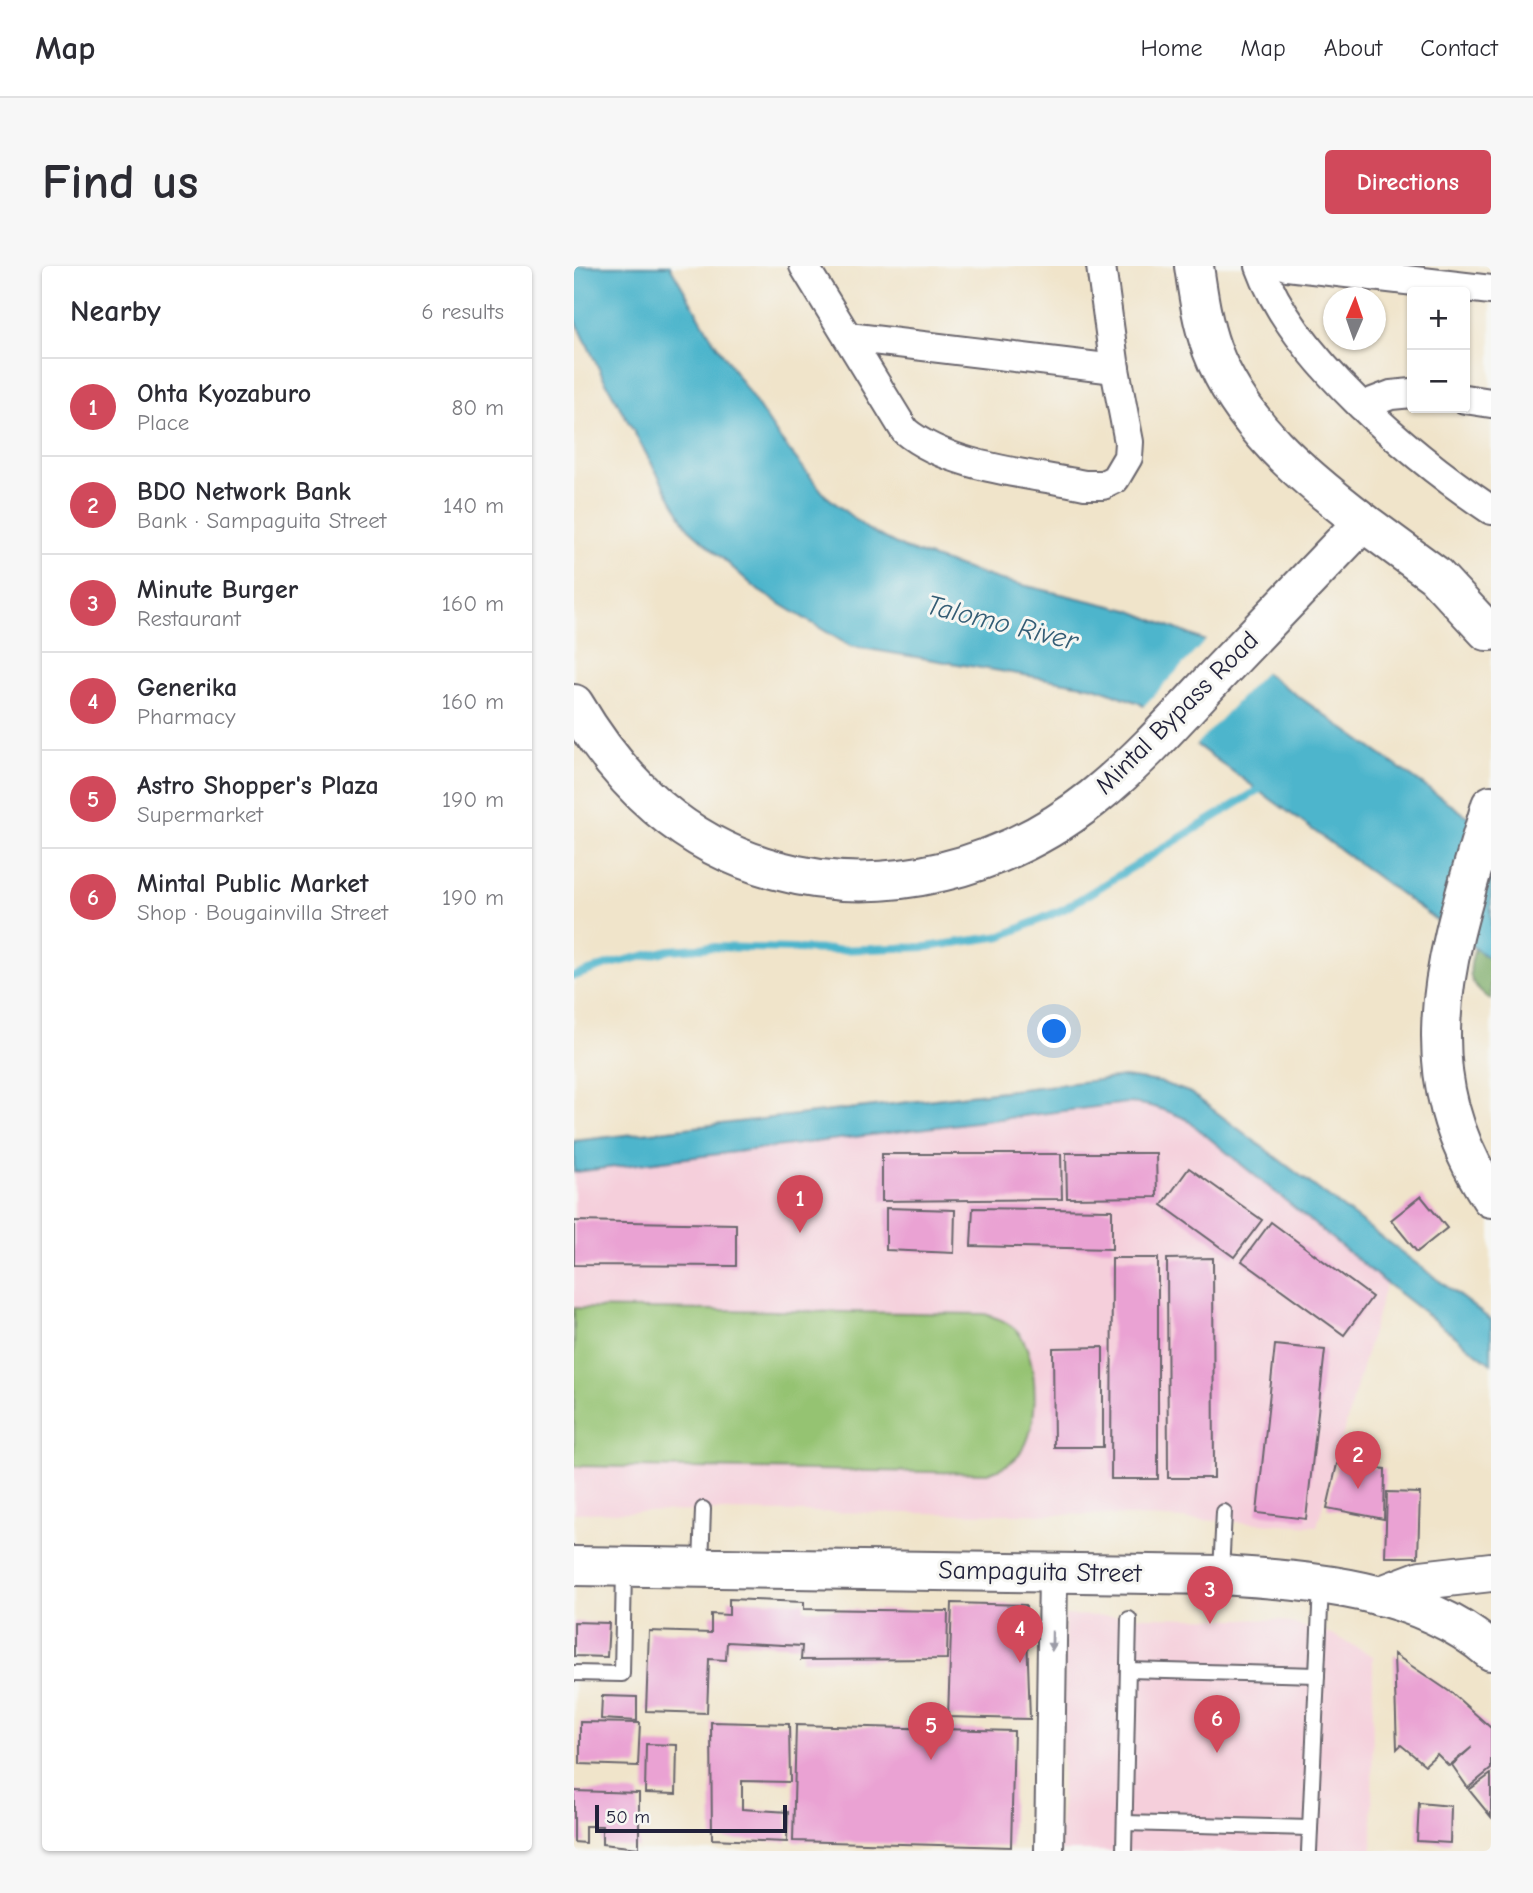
<!DOCTYPE html>
<html lang="en">
<head>
<meta charset="utf-8">
<style>
  :root { --surface:#fff; --page:#f7f7f7; --text:#2b2b33; --muted:#7c7c81; --line:#e1e1e2; --accent:#d1495b }
  body { margin:0; font-family:"Comic Neue",sans-serif; background:var(--page); color:var(--text) }
  .controls { position:absolute; right:21px; top:21px; display:grid; overflow:hidden; border-radius:7px; box-shadow:0 2px 5px #0004 }
  .controls button { width:63px; height:63px; display:grid; place-items:center; padding:0; border:0; border-bottom:2px solid var(--line); background:var(--surface); color:var(--text); font:35px sans-serif }
  .compass { position:absolute; left:749px; top:21px; width:63px; height:63px; border-radius:50%; background:var(--surface); box-shadow:0 2px 5px #0004; rotate:2deg }
  .scale { position:absolute; left:21px; bottom:18px; width:192px; box-sizing:border-box; padding-left:7px; border:4px solid #22223b; border-top:0; font-size:19px; line-height:24px; white-space:nowrap; color:#22223b; -webkit-text-stroke:5px #f6f6f2; paint-order:stroke }
  .you { position:absolute; left:481px; top:766px; width:24px; height:24px; margin:-18px; border:5px solid #fff; border-radius:50%; background:#1a73e8; box-shadow:0 0 0 10px #1a73e833 }
  .badge { display:grid; place-items:center; width:46px; height:46px; border-radius:50%; background:var(--accent); color:#fff; font-size:23px; font-weight:700 }
  .pin { position:absolute; translate:-50% -58px; filter:drop-shadow(0 2px 4px #0008) }
  .pin::after { content:''; position:absolute; top:37px; width:24px; height:21px; background:inherit; clip-path:polygon(0 0,100% 0,50% 100%) }
  .list { margin:0; padding:0; list-style:none }
  h2 { display:flex; justify-content:space-between; align-items:center; height:91px; margin:0; padding:0 28px; font-size:30px }
  h2 small { font-size:23px; font-weight:400; color:var(--muted) }
  .list li { display:grid; grid-template-columns:46px 1fr auto; gap:21px; align-items:center; box-sizing:border-box; height:98px; padding:0 28px; border-top:2px solid var(--line) }
  .list b { display:block; font-size:26px; white-space:nowrap }
  .list p { margin:0; font-size:23px; white-space:nowrap; color:var(--muted) }
  .list em { font-size:23px; font-style:normal; color:var(--muted) }
  .map { position:relative; flex:none; width:917px; height:1585px; overflow:hidden; border-radius:7px }
  header { display:flex; align-items:center; gap:42px; box-sizing:border-box; height:98px; padding:0 35px; background:var(--surface); border-bottom:2px solid var(--line) }
  header strong { font-size:33px }
  nav { display:flex; gap:38px; margin-inline-start:auto; font-size:24px }
  .intro { display:flex; align-items:center; justify-content:space-between; box-sizing:border-box; height:168px; padding:0 42px }
  h1 { margin:0; font-size:49px }
  .button { padding:18px 32px; border-radius:7px; background:var(--accent); color:#fff; font-size:24px; font-weight:700 }
  main { display:flex; gap:42px; padding:0 42px }
  aside { flex:1; background:var(--surface); border-radius:7px; box-shadow:0 2px 5px #0004 }
  .map>svg:first-child { display:block }
  .built { fill:#f5cfdb }
  .green { fill:#95c372; stroke:#5c7256; stroke-width:2 }
  .forest { fill:#78a964; stroke:#4d6650; stroke-width:2 }
  .water { fill:#4eb5cc; stroke:#386c84; stroke-width:2 }
  .pier { fill:#f0e4ca }
  .lines { fill:none; stroke-linecap:round; stroke-linejoin:round }
  .stream { stroke:#4eb5cc; stroke-width:8 }
  .building { fill:#eaa2d3 }
  .lane-casing { stroke:#6a666d; stroke-width:18 }
  .street-casing { stroke:#6a666d; stroke-width:32 }
  .secondary-casing { stroke:#6a666d; stroke-width:42 }
  .primary-casing { stroke:#6a666d; stroke-width:42 }
  .highway-casing { stroke:#6a666d; stroke-width:42 }
  .lane { stroke:#fff; stroke-width:14 }
  .street { stroke:#fff; stroke-width:28 }
  .secondary { stroke:#fff; stroke-width:38 }
  .primary { stroke:#fff; stroke-width:38 }
  .highway { stroke:#fff; stroke-width:38 }
  .oneway { fill:#9c9ca7 }
  .labels { text-anchor:middle; dominant-baseline:central; stroke-width:6; stroke-linejoin:round; paint-order:stroke }
  .street-label { font-size:26px; fill:#22223b; stroke:#f6f6f2 }
  .water-label { font-size:28px; font-style:italic; fill:#345d75; stroke:#f6f6f2 }
</style>
</head>
<body>
<header>
<strong>Map</strong>
<nav><a>Home</a><a>Map</a><a>About</a><a>Contact</a></nav>
</header>
<div class="intro"><h1>Find us</h1><a class="button">Directions</a></div>
<main>
<aside>
<h2>Nearby<small>6 results</small></h2>
<ul class="list">
<li><span class="badge">1</span><div><b>Ohta Kyozaburo</b><p>Place</p></div><em>80 m</em></li>
<li><span class="badge">2</span><div><b>BDO Network Bank</b><p>Bank · Sampaguita Street</p></div><em>140 m</em></li>
<li><span class="badge">3</span><div><b>Minute Burger</b><p>Restaurant</p></div><em>160 m</em></li>
<li><span class="badge">4</span><div><b>Generika</b><p>Pharmacy</p></div><em>160 m</em></li>
<li><span class="badge">5</span><div><b>Astro Shopper's Plaza</b><p>Supermarket</p></div><em>190 m</em></li>
<li><span class="badge">6</span><div><b>Mintal Public Market</b><p>Shop · Bougainvilla Street</p></div><em>190 m</em></li>
</ul>
</aside>
<div class="map">
<svg width="917" height="1585" viewBox="0 0 917 1585">
  <rect width="100%" height="100%" fill="#f6f6f2"/>
  <filter id="ink" filterUnits="userSpaceOnUse"><feTurbulence type="fractalNoise" baseFrequency=".0143" numOctaves="2"/><feDisplacementMap in="SourceGraphic" scale="14" xChannelSelector="R" yChannelSelector="G"/><feConvolveMatrix kernelMatrix="1 2 1 2 8 2 1 2 1" color-interpolation-filters="sRGB"/></filter>
  <filter id="wash" filterUnits="userSpaceOnUse"><feTurbulence type="fractalNoise" baseFrequency=".00686" numOctaves="4" result="noise"/><feDisplacementMap in="SourceGraphic" scale="28" xChannelSelector="R" yChannelSelector="G"/><feGaussianBlur stdDeviation="1.57" result="paint"/><feColorMatrix in="noise" values="0 0 0 0 0 0 0 0 0 0 0 0 0 0 0 0 0 1.4 0 .05"/><feComposite in="paint" operator="in"/></filter>
  <g filter="url(#wash)">
    <rect width="100%" height="100%" fill="#f0e4ca"/>
    <g class="built">
      <path d="M553 837 590 843 612 853 812 1017 743 1260 534 1249 131 1245 0 1247V906Z"/>
      <path d="M491 1349 706 1354 761 1370 799 1390 798 1585H486Z"/>
    </g>
    <path class="green" d="M0 1042 411 1048C423 1052 435 1056 444 1066 465 1092 467 1163 445 1189 436 1199 425 1203 413 1207L0 1200Z"/>
    <path class="forest" d="M901 680 917 694V734C892 717 894 709 901 680Z"/>
    <g class="water">
      <path d="M0 0H96L138 72 204 170 251 229 293 263 332 283 423 313 555 344 666 389 917 567V694L565 437 521 421 276 380 185 325 114 262 29 111 0 51Z"/>
      <path d="M550 811 586 816 617 827 917 1054V1098L812 1017 612 853C592 844 575 838 553 837L0 906V875Z"/>
    </g>
    <path class="pier" d="M634 372 668 386 693 404 619 482 567 443Z"/>
    <g class="lines">
      <path class="stream" d="M0 710 36 698 96 684 139 681 262 684 353 681 428 670 490 643 691 520"/>
    </g>
    <g id="blocks">
      <g class="building">
        <path d="M492 887H582L583 931 493 932Z"/>
        <path d="M308 888H487L488 933 308 935Z"/>
        <path d="M615 902 688 954 660 991 588 939Z"/>
        <path d="M847 930 873 962 843 986 817 954Z"/>
        <path d="M312 942 381 944 380 987 312 984Z"/>
        <path d="M399 942 538 944V983L397 980Z"/>
        <path d="M0 955 162 958V1000L0 999Z"/>
        <path d="M697 956 798 1031 770 1069 668 995Z"/>
        <path d="M538 992H584V1213H537Z"/>
        <path d="M639 992 640 1212H594L593 993Z"/>
        <path d="M701 1079 751 1084 732 1253 683 1247Z"/>
        <path d="M529 1081V1181H480L479 1082Z"/>
        <path d="M763 1198 811 1203 810 1253 753 1242Z"/>
        <path d="M813 1226 846 1227 844 1291H811Z"/>
        <path d="M155 1333 230 1336V1343L374 1345 373 1393 227 1394 228 1380 153 1376 152 1394 135 1393 133 1447 72 1445 75 1365 137 1367V1348L155 1349Z"/>
        <path d="M378 1337 452 1339 456 1453 374 1451Z"/>
        <path d="M0 1356 35 1357 33 1391 0 1390Z"/>
        <path d="M820 1388 879 1428 917 1462V1503L894 1522 878 1499 898 1481 875 1500 863 1488 851 1499 827 1479 823 1483Z"/>
        <path d="M28 1430 63 1431V1455L27 1453Z"/>
        <path d="M6 1456 66 1457 64 1500 6 1498Z"/>
        <path d="M137 1456 215 1458 216 1516 168 1515V1543L214 1546 213 1576 138 1573Z"/>
        <path d="M222 1459 440 1465 437 1581 219 1575Z"/>
        <path d="M72 1478 103 1479 102 1528 71 1527Z"/>
        <path d="M917 1508V1551L895 1524Z"/>
        <path d="M0 1525 65 1527V1582L28 1578V1560H11V1577L0 1576Z"/>
        <path d="M845 1537 877 1540 876 1577 843 1575Z"/>
      </g>
    </g>
  </g>
  <g filter="url(#ink)">
    <use href="#blocks" fill-opacity="0" stroke="#6a666d" stroke-width="2"/>
    <g class="lines">
      <g class="lane-casing">
        <g id="lane">
          <path d="M127 1300 129 1243"/>
          <path d="M647 1307 650 1246"/>
          <path d="M554 1404 743 1409"/>
          <path d="M0 1407 48 1408 50 1303"/>
          <path d="M551 1557 736 1562"/>
          <path d="M550 1585 555 1353"/>
          <path d="M735 1585 747 1320"/>
        </g>
      </g>
      <g class="street-casing">
        <g id="street">
          <path d="M230 0 331 165C376 202 454 207 511 219H529L541 213 554 191 555 176 541 103 527 0"/>
          <path d="M686 0C719 92 837 190 917 244"/>
          <path d="M713 0 917 24"/>
          <path d="M274 71 541 103"/>
          <path d="M891 133 917 137"/>
          <path d="M788 140 817 129 838 127"/>
          <path d="M475 1585 479 1307"/>
        </g>
      </g>
      <g class="secondary-casing">
        <g id="secondary">
          <path d="M620 0C624 28 628 57 638 84 666 158 728 209 789 256"/>
          <path d="M917 539C877 679 828 797 917 932"/>
          <path d="M805 1330 847 1314 917 1306"/>
        </g>
      </g>
      <g class="primary-casing">
        <path id="primary" d="M0 438C47 518 110 579 202 604 311 634 431 602 519 532 565 495 603 452 643 409 692 358 740 307 789 256L861 309 913 365H917"/>
      </g>
      <g class="highway-casing">
        <path id="highway" d="M0 1300 647 1309C737 1315 845 1322 917 1385"/>
      </g>
      <use href="#lane" class="lane"/>
      <use href="#street" class="street"/>
      <use href="#secondary" class="secondary"/>
      <use href="#primary" class="primary"/>
      <use href="#highway" class="highway"/>
    </g>
    <defs><path id="oneway-solid" d="M-6-.8H1V-3.2L6.5 0L1 3.2V.8H-6Z" transform="scale(1.75)"/></defs>
    <use class="oneway" href="#oneway-solid" transform="translate(478 1375) rotate(91)"/>
  </g>
  <g class="labels">
    <g class="street-label">
      <text transform="translate(603 447) rotate(-45)">Mintal Bypass Road</text>
      <text transform="translate(466 1306) rotate(1)">Sampaguita Street</text>
    </g>
    <g class="water-label">
      <text transform="translate(428 357) rotate(14)">Talomo River</text>
    </g>
  </g>
</svg>
<div class="controls">
<button>+</button>
<button>−</button>
</div>
<svg class="compass" viewBox="-18 -18 36 36"><path d="M0-13l5 13h-10z" fill="#e53935"/><path d="M0 13l5-13h-10z" fill="#7c7c81"/></svg>
<div class="scale">50 m</div>
<div class="you"></div>
<div class="pin badge" style="left:226px;top:967px">1</div>
<div class="pin badge" style="left:784px;top:1223px">2</div>
<div class="pin badge" style="left:636px;top:1358px">3</div>
<div class="pin badge" style="left:446px;top:1397px">4</div>
<div class="pin badge" style="left:357px;top:1494px">5</div>
<div class="pin badge" style="left:643px;top:1487px">6</div>
</div>
</main>
</body>
</html>
